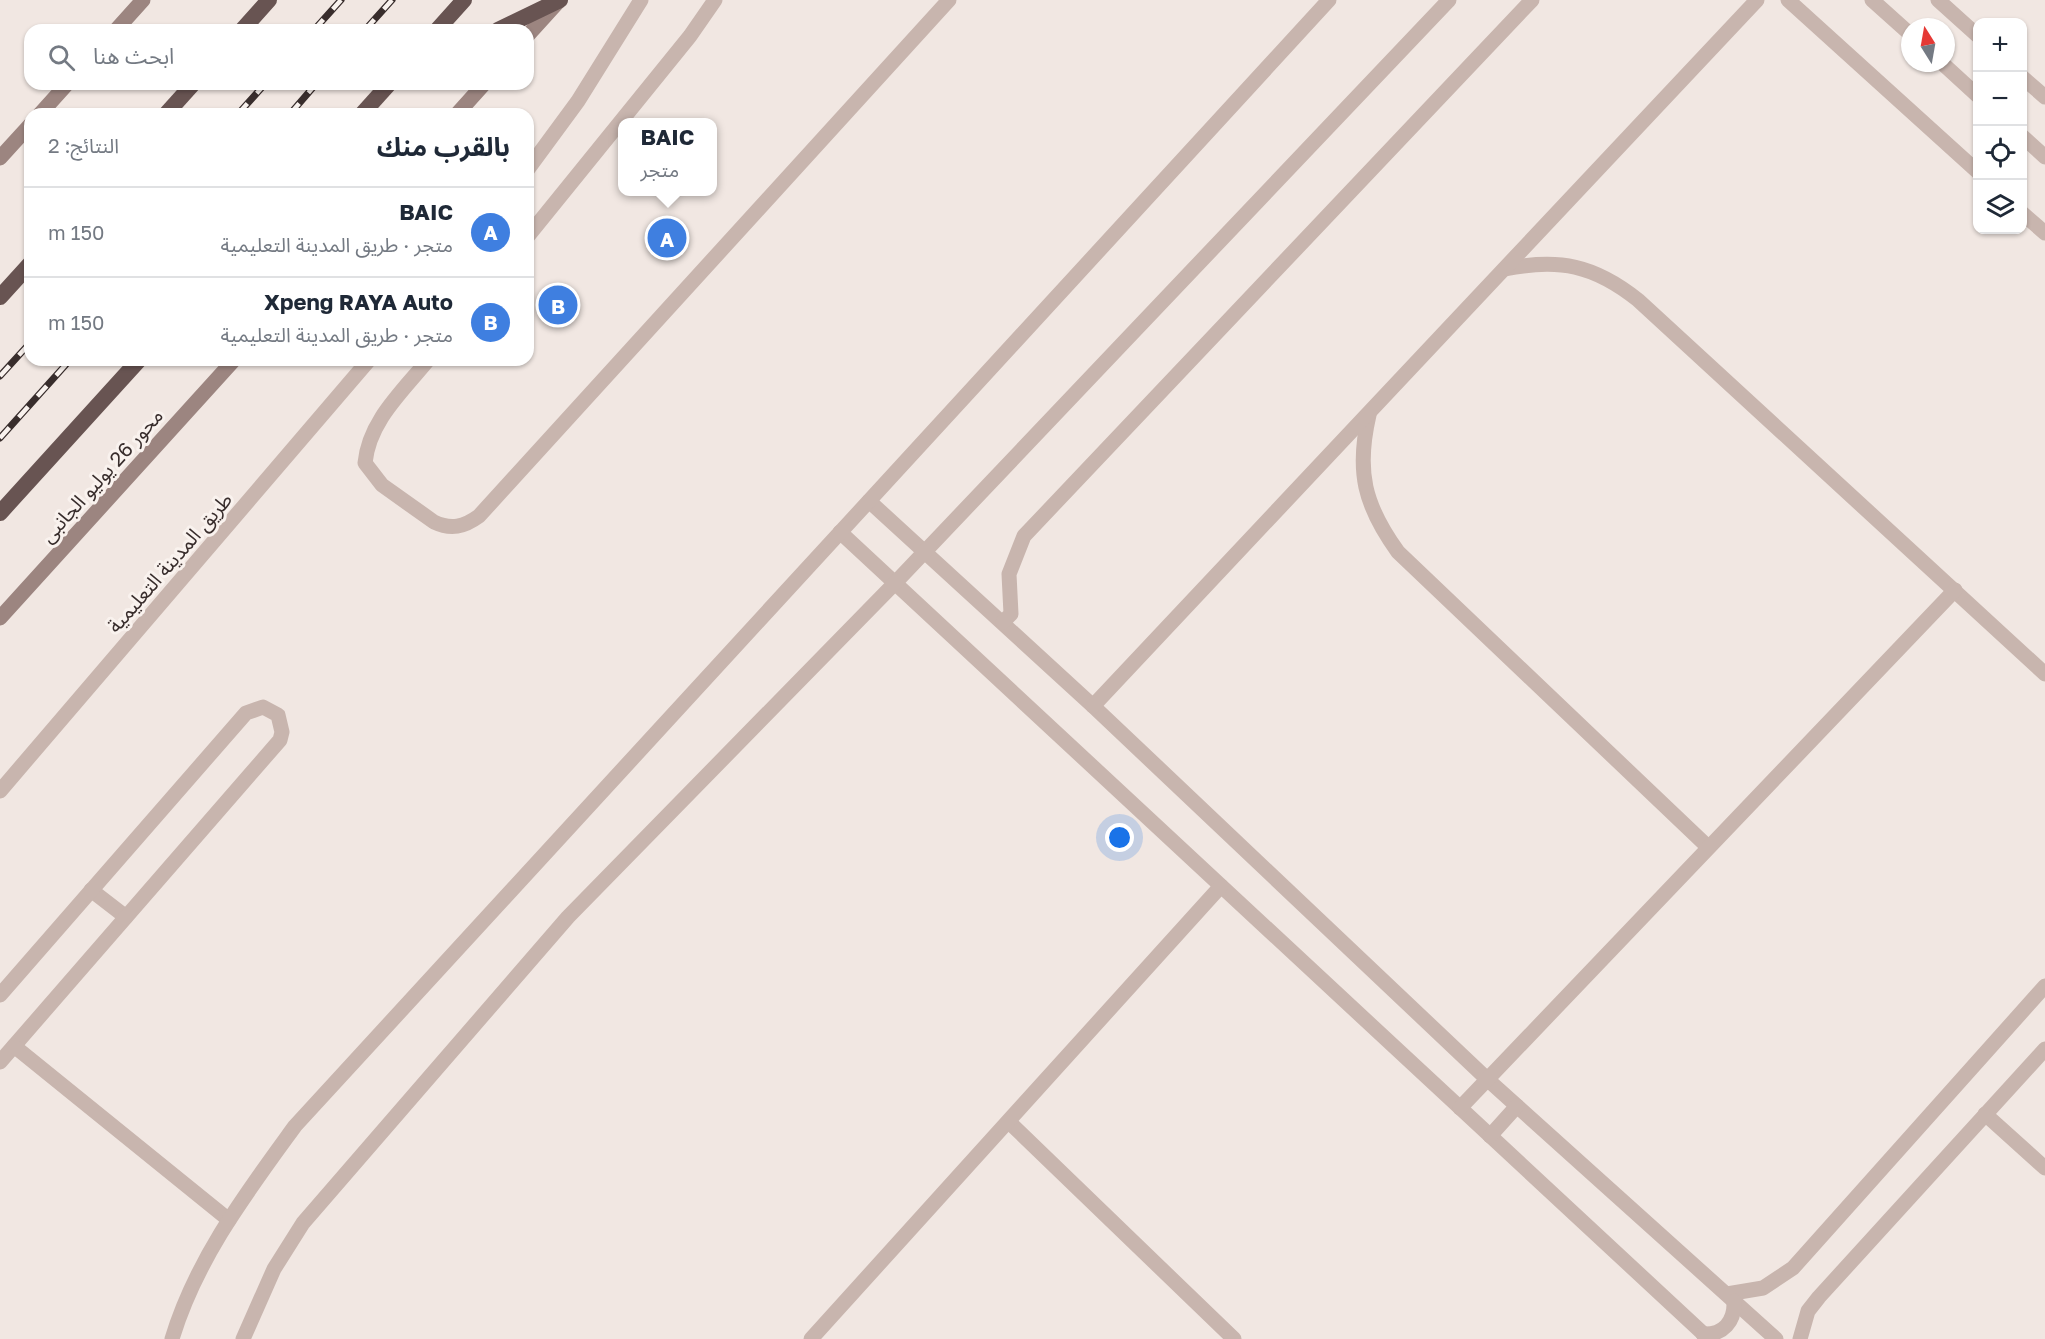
<!DOCTYPE html>
<html lang="ar">
<head>
<meta charset="utf-8">
<style>
  :root { --surface:#fff; --page:#f2f2f3; --text:#1f2937; --muted:#747a83; --line:#e0e1e3; --accent:#1a73e8 }
  body { margin:0; font-family:"Golos Text","Noto Sans Arabic",sans-serif; background:var(--page); color:var(--text); direction:rtl }
  .controls { position:absolute; right:18px; top:18px; display:grid; overflow:hidden; border-radius:12px; box-shadow:0 2px 4px #0004 }
  .controls button { width:54px; height:54px; display:grid; place-items:center; padding:0; border:0; border-bottom:2px solid var(--line); background:var(--surface); color:var(--text); font:30px sans-serif }
  .compass { position:absolute; left:1901px; top:18px; width:54px; height:54px; border-radius:50%; background:var(--surface); box-shadow:0 2px 4px #0004; rotate:349deg }
  .you { position:absolute; left:1120px; top:838px; width:21px; height:21px; margin:-15px; border:4px solid #fff; border-radius:50%; background:#1a73e8; box-shadow:0 0 0 9px #1a73e833 }
  .badge { display:grid; place-items:center; width:39px; height:39px; border-radius:50%; background:var(--accent); color:#fff; font-size:20px; font-weight:700 }
  .pin { position:absolute; translate:-50% -50%; border:3px solid #fff; box-shadow:0 2px 6px #0006 }
  .popup { position:absolute; left:618px; top:118px; width:99px; height:78px; box-sizing:border-box; display:grid; place-content:center; border-radius:12px; background:var(--surface); filter:drop-shadow(0 2px 4px #0005); font-size:20px; white-space:nowrap; color:var(--muted) }
  .popup b { font-size:22px; color:var(--text) }
  .popup::after { content:''; position:absolute; left:50%; top:100%; margin-left:-12px; border:12px solid transparent; border-top-color:var(--surface) }
  .list { margin:0; padding:0; list-style:none }
  h2 { display:flex; justify-content:space-between; align-items:center; height:78px; margin:0; padding:0 24px; font-size:26px }
  h2 small { font-size:20px; font-weight:400; color:var(--muted) }
  .list li { display:grid; grid-template-columns:39px 1fr auto; gap:18px; align-items:center; box-sizing:border-box; height:90px; padding:0 24px; border-top:2px solid var(--line) }
  .list b { display:block; font-size:22px; white-space:nowrap }
  .list p { margin:0; font-size:20px; white-space:nowrap; color:var(--muted) }
  .list em { font-size:20px; font-style:normal; color:var(--muted) }
  .icon { flex:none; width:33px; height:33px; fill:none; stroke:currentColor; stroke-width:2; stroke-linecap:round; stroke-linejoin:round }
  .map { position:relative; flex:none; width:2045px; height:1339px; overflow:hidden; direction:ltr }
  .search { position:absolute; background:var(--surface); box-shadow:0 2px 4px #0004; left:24px; top:24px; width:510px; height:66px; display:flex; align-items:center; gap:15px; box-sizing:border-box; padding:0 21px; border-radius:18px; color:var(--muted); font-size:22px }
  .panel { position:absolute; background:var(--surface); box-shadow:0 2px 4px #0004; left:24px; top:108px; width:510px; height:258px; border-radius:18px; direction:rtl }
  .map>svg:first-child { display:block }
  .lines { fill:none; stroke-linecap:round; stroke-linejoin:round }
  .service { stroke:#c8b5ae; stroke-width:15 }
  .minor { stroke:#c8b5ae; stroke-width:15 }
  .tertiary { stroke:#c8b5ae; stroke-width:15 }
  .secondary { stroke:#9c8580; stroke-width:15 }
  .trunk { stroke:#685452; stroke-width:16 }
  .rail-casing { stroke:#382d2c; stroke-width:7 }
  .rail { stroke:#f9f2ee; stroke-width:4.5; stroke-dasharray:14; stroke-linecap:butt }
  .labels { text-anchor:middle; dominant-baseline:central; stroke-width:6; stroke-linejoin:round; paint-order:stroke }
  .street-label { font-size:20px; fill:#382d2c; stroke:#f9f2ee }
</style>
</head>
<body>
<div class="map">
<svg width="2045" height="1339" viewBox="0 0 2045 1339">
  <rect width="100%" height="100%" fill="#f1e7e2"/>
  <g class="lines">
    <g class="service">
      <path d="M528 236 690 36 715 0"/>
      <path d="M428 360C402 392 369 421 365 463L382 485 434 522C451 530 464 527 479 516L949 0"/>
      <path d="M91 890 126 917"/>
      <path d="M0 995 246 713 263 707 278 715 282 732 280 740 0 1062"/>
      <path d="M14 1046 229 1220"/>
    </g>
    <g class="minor">
      <path d="M1788 0 1978 172"/>
      <path d="M1872 0 1910 34"/>
      <path d="M1938 0 1978 36"/>
      <path d="M1942 63 1978 96"/>
      <path d="M2022 77 2045 97"/>
      <path d="M2022 136 2045 157"/>
      <path d="M2022 213 2045 233"/>
      <path d="M1505 269C1559 258 1594 265 1638 300L2045 674"/>
      <path d="M1369 415C1356 471 1364 505 1398 552L1708 847"/>
      <path d="M869 501 1093 706 1487 1079 1776 1339"/>
      <path d="M840 532 1709 1339"/>
      <path d="M1003 622 1011 614 1009 574 1024 536 1532 0"/>
      <path d="M1093 706 1757 0"/>
      <path d="M1460 1108 1955 590"/>
      <path d="M1985 1114 2045 1168"/>
      <path d="M1009 1122 1234 1339"/>
      <path d="M1490 1136 1517 1106"/>
      <path d="M1727 1294 1763 1288 1793 1268 2045 986"/>
      <path d="M1703 1334C1723 1335 1735 1322 1734 1301"/>
      <path d="M172 1339C196 1259 247 1192 295 1126L1329 0"/>
      <path d="M243 1339 274 1269 303 1223 568 917 895 583 1449 0"/>
      <path d="M811 1339 1221 886"/>
      <path d="M1800 1339 1808 1311 1819 1297 2045 1049"/>
    </g>
    <g class="tertiary">
      <path d="M528 169 578 101 641 0"/>
      <path d="M0 791 369 360"/>
    </g>
    <g class="secondary">
      <path d="M116 30 143 0"/>
      <path d="M528 35 558 2"/>
      <path d="M40 114 67 84"/>
      <path d="M457 114 484 84"/>
      <path d="M0 158 30 125"/>
      <path d="M0 618 234 360"/>
    </g>
    <g class="trunk">
      <path d="M242 30 269 0"/>
      <path d="M437 30 464 0"/>
      <path d="M498 30 560 0"/>
      <path d="M166 114 193 84"/>
      <path d="M362 114 389 84"/>
      <path d="M0 297 30 264"/>
      <path d="M0 513 139 360"/>
    </g>
    <g class="rail-casing">
      <g id="rail">
        <path d="M314 30 341 0"/>
        <path d="M365 30 392 0"/>
        <path d="M238 114 265 84"/>
        <path d="M290 114 316 84"/>
        <path d="M0 376 30 343"/>
        <path d="M0 438 70 360"/>
      </g>
    </g>
    <use href="#rail" class="rail"/>
  </g>
  <g class="labels">
    <g class="street-label">
      <text transform="translate(101 475) rotate(-48)">محور 26 يوليو الجانبى</text>
      <text transform="translate(169 562) rotate(-49)">طريق المدينة التعليمية</text>
    </g>
  </g>
</svg>
<div class="controls">
<button>+</button>
<button>−</button>
<button><svg class="icon" aria-label="locate" viewBox="0 0 24 24"><circle cx="12" cy="12" r="6"/><path d="M12 2v4M12 18v4M2 12h4M18 12h4"/></svg></button>
<button><svg class="icon" aria-label="layers" viewBox="0 0 24 24"><path d="M12 4l9 5-9 5-9-5zM3 14l9 5 9-5"/></svg></button>
</div>
<svg class="compass" viewBox="-18 -18 36 36"><path d="M0-13l5 13h-10z" fill="#e53935"/><path d="M0 13l5-13h-10z" fill="#747a83"/></svg>
<div class="you"></div>
<div class="pin badge" style="left:667px;top:238px;background:#3f7fe0">A</div>
<div class="popup"><b>BAIC</b>متجر</div>
<div class="pin badge" style="left:558px;top:305px;background:#3f7fe0">B</div>
<div class="search"><svg class="icon" aria-label="search" viewBox="0 0 24 24"><circle cx="10" cy="10" r="6"/><path d="M15 15l6 6"/></svg>ابحث هنا</div>
<section class="panel">
<h2>بالقرب منك<small>النتائج: 2</small></h2>
<ul class="list">
<li><span class="badge" style="background:#3f7fe0">A</span><div><b>BAIC</b><p>متجر · طريق المدينة التعليمية</p></div><em>150 m</em></li>
<li><span class="badge" style="background:#3f7fe0">B</span><div><b>Xpeng RAYA Auto</b><p>متجر · طريق المدينة التعليمية</p></div><em>150 m</em></li>
</ul>
</section>
</div>
</body>
</html>
